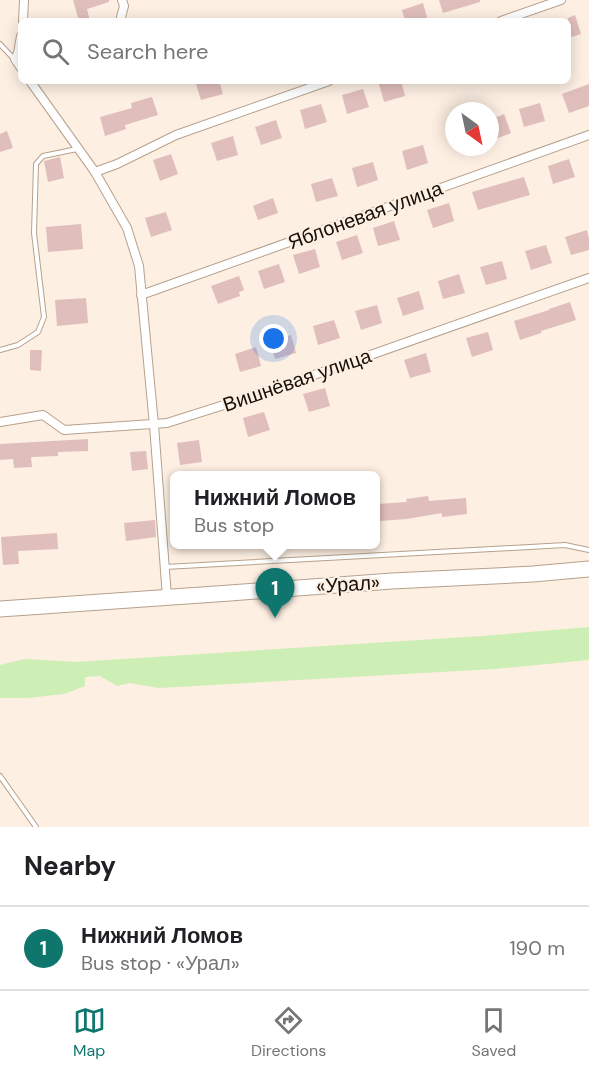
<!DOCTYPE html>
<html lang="en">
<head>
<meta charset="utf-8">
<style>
  :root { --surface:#fff; --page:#f6f6f6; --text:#202124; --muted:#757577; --line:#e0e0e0; --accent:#0f766e }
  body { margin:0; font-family:"DM Sans",sans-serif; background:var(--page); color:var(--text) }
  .compass { position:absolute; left:445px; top:102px; width:54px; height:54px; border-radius:50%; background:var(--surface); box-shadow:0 3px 15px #0003; rotate:147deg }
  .you { position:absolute; left:274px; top:339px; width:21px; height:21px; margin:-15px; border:4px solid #fff; border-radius:50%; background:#1a73e8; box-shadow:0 0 0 9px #1a73e833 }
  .badge { display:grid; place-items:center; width:39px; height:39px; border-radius:50%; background:var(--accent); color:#fff; font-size:20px; font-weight:700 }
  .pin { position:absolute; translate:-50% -50px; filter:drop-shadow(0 2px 3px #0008) }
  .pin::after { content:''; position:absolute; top:32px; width:21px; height:18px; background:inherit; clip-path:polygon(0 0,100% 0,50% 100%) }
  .popup { position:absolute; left:170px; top:471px; width:210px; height:78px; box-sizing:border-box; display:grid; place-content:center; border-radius:9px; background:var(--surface); filter:drop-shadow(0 2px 4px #0005); font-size:20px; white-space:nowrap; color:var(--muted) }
  .popup b { font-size:22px; color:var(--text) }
  .popup::after { content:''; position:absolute; left:50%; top:100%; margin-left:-12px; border:12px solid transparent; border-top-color:var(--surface) }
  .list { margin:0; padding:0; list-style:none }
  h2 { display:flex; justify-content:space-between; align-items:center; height:78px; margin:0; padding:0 24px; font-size:26px }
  h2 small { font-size:20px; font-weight:400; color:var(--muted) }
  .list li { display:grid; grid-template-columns:39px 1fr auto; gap:18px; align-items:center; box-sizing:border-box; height:84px; padding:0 24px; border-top:2px solid var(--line) }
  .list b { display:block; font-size:22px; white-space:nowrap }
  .list p { margin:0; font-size:20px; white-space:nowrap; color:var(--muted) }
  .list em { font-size:20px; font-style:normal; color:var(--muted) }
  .icon { flex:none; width:33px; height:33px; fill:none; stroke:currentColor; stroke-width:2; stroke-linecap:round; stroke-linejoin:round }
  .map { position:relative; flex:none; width:589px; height:827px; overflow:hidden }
  .search { position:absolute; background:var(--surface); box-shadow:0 3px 15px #0003; left:18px; right:18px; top:18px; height:66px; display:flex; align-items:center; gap:15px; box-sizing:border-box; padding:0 21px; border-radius:9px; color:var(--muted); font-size:22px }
  .sheet { height:162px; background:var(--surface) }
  nav { display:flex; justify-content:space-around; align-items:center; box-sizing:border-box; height:84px; border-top:2px solid var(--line); background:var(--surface); font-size:16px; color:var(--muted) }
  nav a { display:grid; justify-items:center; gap:3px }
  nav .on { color:var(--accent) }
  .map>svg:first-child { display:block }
  .green { fill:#cdeeb5 }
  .building { fill:#e0bebc }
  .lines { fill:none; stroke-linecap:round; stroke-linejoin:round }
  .lane-casing { stroke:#b7a18c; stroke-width:6 }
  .street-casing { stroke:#b7a18c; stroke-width:10 }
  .highway-casing { stroke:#b7a18c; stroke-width:17 }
  .lane { stroke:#fff; stroke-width:4 }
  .street { stroke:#fff; stroke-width:8 }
  .highway { stroke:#fff; stroke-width:15 }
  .labels { text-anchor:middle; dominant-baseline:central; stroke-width:4.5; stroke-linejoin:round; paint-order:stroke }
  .street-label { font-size:20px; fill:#171008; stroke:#fdefe2 }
</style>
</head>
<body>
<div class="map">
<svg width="589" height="827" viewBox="0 0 589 827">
  <rect width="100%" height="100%" fill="#fdefe2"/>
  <path class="green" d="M589 627V660L494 669 159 688 130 683 117 686 100 676 85 677V686L64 694 27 698H0V665L25 659 76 662 482 636Z"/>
  <g class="building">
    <path d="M73 0H109V2L87 9 90 21H79Z"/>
    <path d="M439 0H480V2L443 13Z"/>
    <path d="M423 3 428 21H405L402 10Z"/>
    <path d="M575 15 581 34 568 38V18Z"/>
    <path d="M195 81H219L223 94 201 100Z"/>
    <path d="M388 81H401L405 96 384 102 379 84Z"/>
    <path d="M589 84V106L569 113 562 94Z"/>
    <path d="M363 89 369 107 347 114 342 95Z"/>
    <path d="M152 97 158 115 125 125 126 129 105 136 100 117 132 108 131 103Z"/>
    <path d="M540 103 545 121 524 127 519 109Z"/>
    <path d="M321 104 327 122 305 129 300 110Z"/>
    <path d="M504 114 511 133 490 141V120Z"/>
    <path d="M276 120 282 138 261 145 255 127Z"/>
    <path d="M7 131 13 148 0 152V134Z"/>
    <path d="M233 136 238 155 217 161 211 143Z"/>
    <path d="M423 145 428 163 407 170 402 151Z"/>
    <path d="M171 154 178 174 160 181 153 160Z"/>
    <path d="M60 157 64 178 48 182 44 161Z"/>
    <path d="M569 159 575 177 553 184 548 166Z"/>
    <path d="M373 162 378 180 357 187 352 168Z"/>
    <path d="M524 177 530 195 478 210 472 192Z"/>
    <path d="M332 178 338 196 316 202 311 184Z"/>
    <path d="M273 198 278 213 258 220 253 206Z"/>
    <path d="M449 203 454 221 433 228 427 210Z"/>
    <path d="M166 212 172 230 151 237 145 218Z"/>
    <path d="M394 221 400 240 378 246 373 228Z"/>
    <path d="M81 224 83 249 48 252 46 227Z"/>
    <path d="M587 230 589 239V250L571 255 565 237Z"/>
    <path d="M357 235 363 253 342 260 336 242Z"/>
    <path d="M546 245 552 263 531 270 525 251Z"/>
    <path d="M315 249 320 267 299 274 293 255Z"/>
    <path d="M502 261 507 279 486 285 480 267Z"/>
    <path d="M279 264 285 282 264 289 258 271Z"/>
    <path d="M459 274 465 293 443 299 438 281Z"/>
    <path d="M239 276 244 290 239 292 240 296 218 304 211 286Z"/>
    <path d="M419 291 424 309 403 316 397 298Z"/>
    <path d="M86 298 88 323 57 326 55 300Z"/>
    <path d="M570 302 576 320 541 331V333L520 340 514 321 549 310V309Z"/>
    <path d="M377 305 382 323 361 330 355 311Z"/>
    <path d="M334 320 340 338 318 345 313 326Z"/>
    <path d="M488 332 493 350 472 357 466 338Z"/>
    <path d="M291 335 296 353 275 359 270 341Z"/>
    <path d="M256 347 261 366 240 372 235 354Z"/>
    <path d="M30 350H42L41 371 30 370Z"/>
    <path d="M426 353 431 372 410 378 404 360Z"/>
    <path d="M325 388 330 406 309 412 303 394Z"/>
    <path d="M264 412 270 430 248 437 243 418Z"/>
    <path d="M88 439V451L58 452V456L31 457 32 467 14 468 13 459 0 460V444Z"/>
    <path d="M199 440 202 462 180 465 177 443Z"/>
    <path d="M146 451 148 469 132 471 130 452Z"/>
    <path d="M428 496 429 501 466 498 467 514 442 517V513L407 519 379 521 377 504 407 502 406 499Z"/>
    <path d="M155 520 156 537 126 541 124 523Z"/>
    <path d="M57 533 58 549 18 551 19 564 3 565 1 537Z"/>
  </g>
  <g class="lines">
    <g class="lane-casing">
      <g id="lane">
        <path d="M0 44 14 59"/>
        <path d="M0 350 18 345 38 332 44 317 34 233 36 164 43 156 77 149"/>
        <path d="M165 567 565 545 589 550"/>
        <path d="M0 776 36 827"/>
      </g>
    </g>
    <g class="street-casing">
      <g id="street">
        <path d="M23 21 24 0"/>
        <path d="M120 21 124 6 122 0"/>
        <path d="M501 21 561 0"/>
        <path d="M21 36 18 53 15 59 21 68"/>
        <path d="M30 81 95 172 127 228 139 266 154 425 167 597"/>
        <path d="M95 172 117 164 176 135 329 81"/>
        <path d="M141 295 589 135"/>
        <path d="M0 422 43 415 64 430 167 423 274 389 589 278"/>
      </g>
    </g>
    <g class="highway-casing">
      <path id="highway" d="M0 609 230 593 392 581 533 574 589 569"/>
    </g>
    <use href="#lane" class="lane"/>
    <use href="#street" class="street"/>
    <use href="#highway" class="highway"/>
  </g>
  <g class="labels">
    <g class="street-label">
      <text transform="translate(365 215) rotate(-20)">Яблоневая улица</text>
      <text transform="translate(297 380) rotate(-19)">Вишнёвая улица</text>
      <text transform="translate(348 584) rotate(-4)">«Урал»</text>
    </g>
  </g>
</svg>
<svg class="compass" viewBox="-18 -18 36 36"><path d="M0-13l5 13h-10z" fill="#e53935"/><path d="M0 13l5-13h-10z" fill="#757577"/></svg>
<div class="you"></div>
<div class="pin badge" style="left:275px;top:618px">1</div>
<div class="popup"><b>Нижний Ломов</b>Bus stop</div>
<div class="search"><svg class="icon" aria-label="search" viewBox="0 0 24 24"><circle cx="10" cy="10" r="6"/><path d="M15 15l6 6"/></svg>Search here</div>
</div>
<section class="sheet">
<h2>Nearby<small></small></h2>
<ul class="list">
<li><span class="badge">1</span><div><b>Нижний Ломов</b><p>Bus stop · «Урал»</p></div><em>190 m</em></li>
</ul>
</section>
<nav>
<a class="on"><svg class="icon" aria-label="map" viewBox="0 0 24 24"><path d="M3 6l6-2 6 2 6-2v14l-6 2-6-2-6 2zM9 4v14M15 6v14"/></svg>Map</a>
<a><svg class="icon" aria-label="directions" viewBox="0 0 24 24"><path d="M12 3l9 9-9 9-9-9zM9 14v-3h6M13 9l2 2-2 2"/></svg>Directions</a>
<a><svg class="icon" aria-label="saved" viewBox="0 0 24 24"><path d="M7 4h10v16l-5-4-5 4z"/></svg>Saved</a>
</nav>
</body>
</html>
